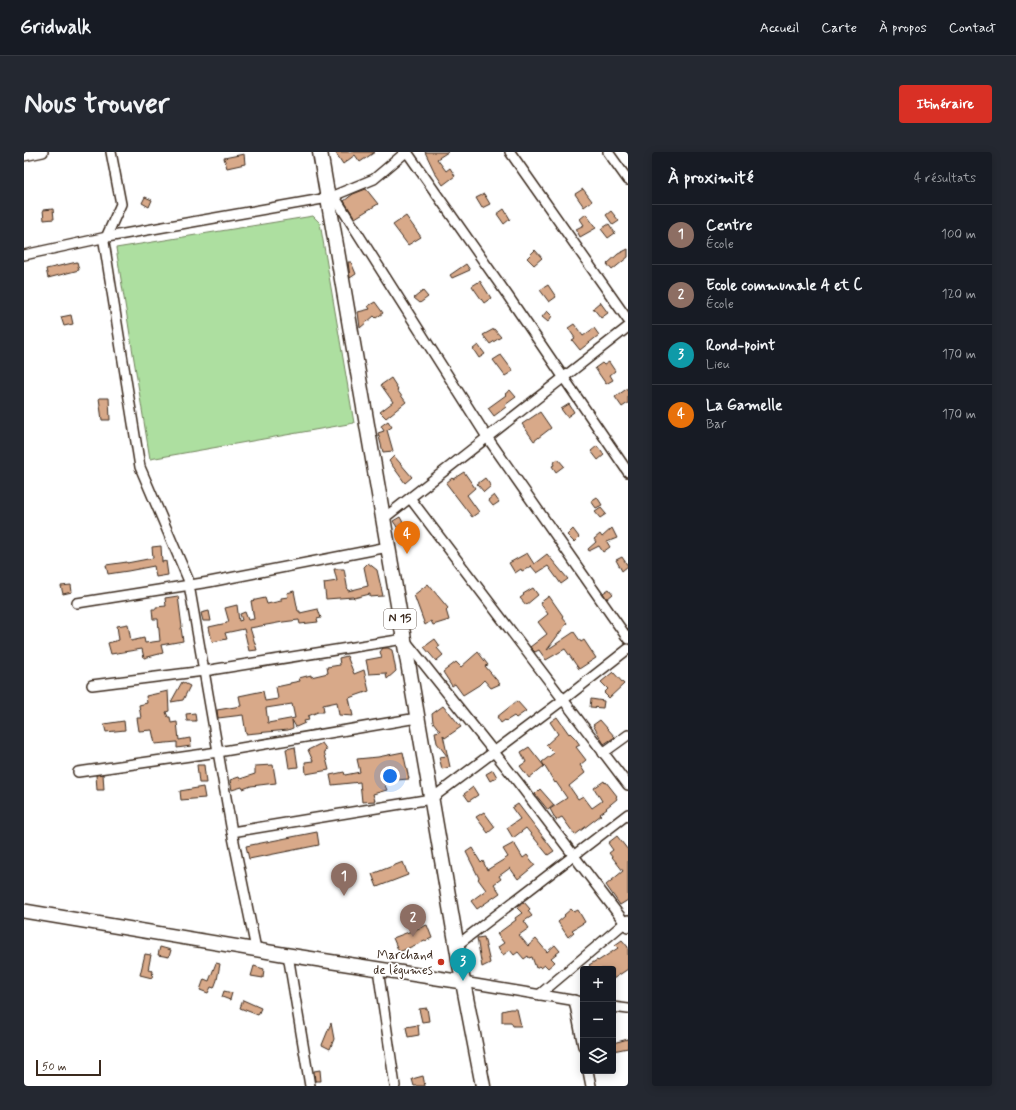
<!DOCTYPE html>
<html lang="fr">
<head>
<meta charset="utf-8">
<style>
  :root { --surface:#171b24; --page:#242831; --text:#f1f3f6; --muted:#9ea1a6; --line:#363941; --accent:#d93025 }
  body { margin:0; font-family:Mynerve,sans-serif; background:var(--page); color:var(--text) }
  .controls { position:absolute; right:12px; bottom:12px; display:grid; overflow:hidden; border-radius:4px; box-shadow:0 2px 10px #0003 }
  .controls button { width:36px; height:36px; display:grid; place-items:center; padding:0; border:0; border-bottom:1px solid var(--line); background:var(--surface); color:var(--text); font:20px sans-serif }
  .scale { position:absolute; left:12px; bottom:10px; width:65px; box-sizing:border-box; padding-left:4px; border:2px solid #3b2a1e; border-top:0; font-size:11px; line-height:14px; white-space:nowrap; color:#3b2a1e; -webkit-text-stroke:3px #fff; paint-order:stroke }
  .you { position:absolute; left:366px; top:624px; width:14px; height:14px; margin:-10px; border:3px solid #fff; border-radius:50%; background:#1a73e8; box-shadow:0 0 0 6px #1a73e833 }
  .badge { display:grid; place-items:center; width:26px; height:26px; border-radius:50%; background:var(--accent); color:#fff; font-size:13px; font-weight:700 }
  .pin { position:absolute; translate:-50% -33px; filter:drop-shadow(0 1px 2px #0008) }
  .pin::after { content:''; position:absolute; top:21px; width:14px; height:12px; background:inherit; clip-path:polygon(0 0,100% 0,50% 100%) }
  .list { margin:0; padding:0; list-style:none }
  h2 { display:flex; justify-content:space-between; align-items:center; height:52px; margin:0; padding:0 16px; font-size:17px }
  h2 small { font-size:13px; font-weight:400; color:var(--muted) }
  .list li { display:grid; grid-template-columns:26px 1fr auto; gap:12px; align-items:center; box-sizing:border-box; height:60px; padding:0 16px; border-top:1px solid var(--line) }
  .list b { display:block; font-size:15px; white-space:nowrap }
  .list p { margin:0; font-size:13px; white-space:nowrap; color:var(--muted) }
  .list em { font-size:13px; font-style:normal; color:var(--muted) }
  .icon { flex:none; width:22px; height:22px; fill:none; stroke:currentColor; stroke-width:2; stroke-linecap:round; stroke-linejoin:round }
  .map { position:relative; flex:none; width:604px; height:934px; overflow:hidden; border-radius:4px }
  header { display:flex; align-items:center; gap:24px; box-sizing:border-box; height:56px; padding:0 20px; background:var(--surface); border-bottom:1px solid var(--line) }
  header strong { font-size:19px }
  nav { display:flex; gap:22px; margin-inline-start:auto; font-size:14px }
  .intro { display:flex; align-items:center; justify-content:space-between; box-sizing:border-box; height:96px; padding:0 24px }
  h1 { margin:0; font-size:28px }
  .button { padding:10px 18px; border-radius:4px; background:var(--accent); color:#fff; font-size:14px; font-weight:700 }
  main { display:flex; gap:24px; padding:0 24px }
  aside { flex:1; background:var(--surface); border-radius:4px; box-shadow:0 2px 10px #0003 }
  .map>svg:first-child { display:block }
  .green { fill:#addfa0; stroke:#74845f }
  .building { fill:#d8a989; stroke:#3b2a1e; fill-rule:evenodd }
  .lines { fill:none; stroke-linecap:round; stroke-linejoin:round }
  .minor-casing { stroke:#3b2a1e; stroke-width:12 }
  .secondary-casing { stroke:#3b2a1e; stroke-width:16 }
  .primary-casing { stroke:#3b2a1e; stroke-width:17 }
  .minor { stroke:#fff; stroke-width:9 }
  .secondary { stroke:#fff; stroke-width:13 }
  .primary { stroke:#fff; stroke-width:14 }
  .poi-dot { fill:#c8321e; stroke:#fff; stroke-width:1.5 }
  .labels { text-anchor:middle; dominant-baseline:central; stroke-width:3.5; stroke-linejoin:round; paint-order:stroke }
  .shield { fill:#fff; stroke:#766a62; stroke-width:1 }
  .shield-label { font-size:12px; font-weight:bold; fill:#3b2a1e }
  .poi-label { font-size:13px; fill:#3b2a1e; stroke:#fff; text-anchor:end }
</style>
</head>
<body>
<header>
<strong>Gridwalk</strong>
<nav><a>Accueil</a><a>Carte</a><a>À propos</a><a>Contact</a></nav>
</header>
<div class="intro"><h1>Nous trouver</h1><a class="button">Itinéraire</a></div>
<main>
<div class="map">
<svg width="604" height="934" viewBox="0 0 604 934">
  <rect width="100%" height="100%" fill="#fff"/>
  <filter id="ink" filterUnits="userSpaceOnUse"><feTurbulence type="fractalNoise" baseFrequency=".025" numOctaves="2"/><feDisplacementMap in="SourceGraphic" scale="8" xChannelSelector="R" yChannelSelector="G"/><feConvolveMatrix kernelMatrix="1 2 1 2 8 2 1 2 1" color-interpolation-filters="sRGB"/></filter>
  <g filter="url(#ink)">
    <path class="green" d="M289 64 296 71 330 271 126 307 92 96Z"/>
    <g class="building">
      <path d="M311 0H351L336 10 331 3 319 12Z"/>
      <path d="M401 0H424L413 7 422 19 426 16 431 24 419 33 411 21Z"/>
      <path d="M220 2 221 12 203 16 200 6Z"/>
      <path d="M342 37 354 52 331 66 320 49 329 42Z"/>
      <path d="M559 37 568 49 560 55 551 42Z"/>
      <path d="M460 42 466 52 458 56 452 46Z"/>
      <path d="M121 45 128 48 125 55 118 51Z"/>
      <path d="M29 57 30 67 20 68 19 58Z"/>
      <path d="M480 57 486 67 480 72 473 62Z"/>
      <path d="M587 59 595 69 589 73 582 63Z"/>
      <path d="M562 62 572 76 556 85 552 77 560 73 556 67Z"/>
      <path d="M382 64 397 85 384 93 369 73Z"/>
      <path d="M585 72 591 81 584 86 577 77Z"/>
      <path d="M604 97V105L588 118 583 112 594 102Z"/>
      <path d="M511 98 518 106 510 113 503 106Z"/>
      <path d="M53 110 55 118 24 126 22 117Z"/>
      <path d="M324 110H327L332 122 326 126Z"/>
      <path d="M442 112 446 118 428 126 426 123Z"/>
      <path d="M456 129 467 146 460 151 448 134Z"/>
      <path d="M524 133 532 145 525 150 516 138Z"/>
      <path d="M399 139 404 145 396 151 390 146Z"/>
      <path d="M351 150 359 161 352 166 350 164 336 176 334 160 346 157 344 154Z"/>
      <path d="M576 150 584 161 577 166 569 156Z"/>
      <path d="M523 159 528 164 524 170 518 165Z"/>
      <path d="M47 163 49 172 40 174 37 165Z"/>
      <path d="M550 172 559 184 570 176 575 183 556 198 548 188 551 186 544 176Z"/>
      <path d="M470 177 477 185 466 192 459 183Z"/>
      <path d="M454 193 461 202 455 206 449 197Z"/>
      <path d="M477 203 489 219 481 224 469 208Z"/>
      <path d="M585 210 591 219 586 223 589 228 582 232 571 216 578 211 580 213Z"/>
      <path d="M367 226 374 237 373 238 382 250 362 266 356 260 369 250 357 233Z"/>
      <path d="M604 236V251L598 255 591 245Z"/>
      <path d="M486 238 492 245 481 253 482 255 470 264 464 256 482 243 481 242Z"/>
      <path d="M75 246H85L86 268H78Z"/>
      <path d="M545 252 550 260 543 265 537 257Z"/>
      <path d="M516 260 527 276 510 289 498 272Z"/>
      <path d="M364 269 368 275 363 278 369 299 359 300 354 281 360 279 357 274Z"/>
      <path d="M573 294 580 303 574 308 567 299Z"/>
      <path d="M370 304 388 325 381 331 365 309Z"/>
      <path d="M534 307 540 314 532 320 528 314 530 313 529 311Z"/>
      <path d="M440 320 451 336 443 343 455 360 448 365 422 331 428 326 429 327Z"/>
      <path d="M461 326 467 334 460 340 453 332Z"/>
      <path d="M470 343 475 350 469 354 464 348Z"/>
      <path d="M573 345 578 353 572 356 567 349Z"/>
      <path d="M577 356 582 362 576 366 571 360Z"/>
      <path d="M376 365 383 378 377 381 369 369Z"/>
      <path d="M588 376 593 386 583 390 586 395 579 400 575 394 565 399 564 397 572 390 570 387 576 382 578 385Z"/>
      <path d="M549 377 555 385 550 390 543 383Z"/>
      <path d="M137 394 138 410 142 409 144 423 132 425 130 414 104 419 84 422 82 413 103 410V411L129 406 128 395Z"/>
      <path d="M503 401 510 412 523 402 544 427 537 432 524 414 513 421 507 414H508L498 419 497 417 491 421 485 411Z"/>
      <path d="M598 405 604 414 598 419 592 408Z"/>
      <path d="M344 411 353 418 359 444 346 445V442L330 446 329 445 302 447 300 431 313 429 310 417H320L324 439 344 434 340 415Z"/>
      <path d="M404 432 424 456 422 458 425 468 409 473 407 469 401 473 390 443Z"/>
      <path d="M47 433 48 440 39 442 37 434Z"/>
      <path d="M509 436 514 443 502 453 496 446 500 443 499 442Z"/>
      <path d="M585 437 589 442 583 447 579 441Z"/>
      <path d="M270 439 274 459H276V461L294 457 297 466 293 467 294 470 276 472 275 468 259 470 226 476 233 498 225 499 220 477 201 481 203 487 188 490 185 475 203 471V470H205L201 456 213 453 215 469 218 468 216 462 221 460 224 468 230 467 227 449 241 446 243 452 257 449V446L264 445 263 441Z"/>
      <path d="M154 444 158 475 157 476 159 489 137 493 139 501 120 506 118 497 87 502 84 491 95 488 93 474 104 472 107 489 120 486 121 491 136 489 134 467H129L128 457H132V455L142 454 141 446Z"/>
      <path d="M525 444 539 464 538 465 543 471 523 498 550 480 557 490 560 488 572 506 555 517 541 497 522 508 515 498 511 500 506 495 523 482 514 470 524 462 516 451Z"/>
      <path d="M185 459 187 469H179L177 461Z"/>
      <path d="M411 487 416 494 413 496 419 503 412 509 400 495Z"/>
      <path d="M359 496H364L368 498 372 519 363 527 362 521 345 522 342 508 358 505 356 500Z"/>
      <path d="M454 500 464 513 461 514 476 532 467 536 460 528 455 533 439 543 431 532 428 534 419 520 432 510 437 515Z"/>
      <path d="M323 504 330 522 340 518 345 539 325 546 329 564 315 563 313 550 299 553 300 560H294L284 564 285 568 280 569 281 571 272 575 268 568 269 576 264 578 222 582 219 563 194 566 193 558 217 554 215 544 239 539 241 549 254 547 252 535 266 532V531L276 529 275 526 287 523V525L304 521 303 515 316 513 315 506ZM268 552 271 566 244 571 242 556Z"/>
      <path d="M589 520 600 532 585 546 580 541 584 537 577 530Z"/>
      <path d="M158 530 166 534 159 548 147 550Z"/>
      <path d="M144 539 145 559 142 560 144 565H146L147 571 153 570 155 588 166 586 167 594 153 596V590L131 592 128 578 115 579 113 566H117L115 553 123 551 122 544Z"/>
      <path d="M567 547 580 549 579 556 566 555Z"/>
      <path d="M493 549 502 559 492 566 490 564 482 569 481 568 477 571 473 565Z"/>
      <path d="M419 554 424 560H425L437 575 421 586 419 583 426 615 418 617 415 605 423 604 413 591 411 580 416 579 409 570 408 562Z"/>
      <path d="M171 561 172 569H163L162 562Z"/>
      <path d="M533 565 545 582 546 581 551 586 556 593 552 595 562 608 556 613 561 621 545 634 554 647 559 644 568 656 578 649 570 636 580 629 581 631 582 630 593 644 592 645 593 647 582 656 583 657 576 662 577 663 551 683 538 665 532 668 526 657 543 646 532 630 531 631 518 610 530 601 522 593 534 582 526 570Z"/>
      <path d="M576 568 591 585 580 592 569 573Z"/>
      <path d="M100 569 101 578 82 580 80 572Z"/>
      <path d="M298 591 303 598 300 599 305 618 282 622 281 610 289 609 284 598Z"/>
      <path d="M271 595 274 615 265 616 262 597Z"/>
      <path d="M505 595 520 614 505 626 496 614 502 610 497 600Z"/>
      <path d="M379 600 385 627 372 628 360 631 363 638 349 642 351 649 338 650 336 630 308 633 306 623 320 620 321 623 336 620 333 607 354 605Z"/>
      <path d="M173 613H180L182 631H175Z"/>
      <path d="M249 613 252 631 227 634 219 637 218 635 208 638 206 628 215 625 216 627 231 622V614Z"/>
      <path d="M469 618 473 625 466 629 462 622Z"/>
      <path d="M79 622 80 638H73L72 623Z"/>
      <path d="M179 635 181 646 157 648 156 639Z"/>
      <path d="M449 635 454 643 445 649 440 642Z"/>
      <path d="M516 637 530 653 524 658 511 642Z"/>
      <path d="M494 652 530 699 524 703 502 676 489 686 483 676 496 667 488 656Z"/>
      <path d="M460 660 471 675 464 681 452 665Z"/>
      <path d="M293 680 295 693 225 707 222 694Z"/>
      <path d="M593 684 604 698V748L596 753 582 733 599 719 585 701 589 698 584 691Z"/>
      <path d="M490 691 499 706 503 703 511 713 494 727 486 716 475 724 477 727 470 732 476 741 453 757 447 749 462 738 454 727 455 726 442 700 448 696 457 711 459 709 463 718 484 705 479 697Z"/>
      <path d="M379 710 384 723 353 735 348 722Z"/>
      <path d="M500 750 506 757 504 759 508 764 500 769 505 776 495 783 504 794 512 787 523 800 531 793 536 799 527 806 531 810 524 816 521 813 517 816 515 814 512 816 508 805 505 806 504 804 500 807 494 800 490 803 486 798 479 803 474 795 480 791 473 782 492 768 491 766 498 761 493 756Z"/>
      <path d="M547 757 550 760 554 758 561 770 548 778 550 780 544 785 534 770 541 764 540 763Z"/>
      <path d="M403 773 408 786 375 800 369 786Z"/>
      <path d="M460 785 466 811 458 815 453 786Z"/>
      <path d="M598 788 604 795V817L589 827V817H569L565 813 573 808 574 809 594 796 591 793Z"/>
      <path d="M136 795 147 798 145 805 134 803Z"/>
      <path d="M121 802 127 803 124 818 129 819 128 826 116 823Z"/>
      <path d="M192 811 196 812 193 828 190 836 187 835 184 841 176 838 180 827 185 829Z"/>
      <path d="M230 814 240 817 239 826 227 824Z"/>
      <path d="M200 839 208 841 206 848 198 845Z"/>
      <path d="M219 848 237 856 234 863 216 856Z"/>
      <path d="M403 856 405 869 398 870 395 857Z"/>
      <path d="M486 857H493L497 874H489L487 870H478V859Z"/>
      <path d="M307 871 310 887 306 897 298 893Z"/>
      <path d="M394 873 395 883 384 885 382 875Z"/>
      <path d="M604 887V896L589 899V891Z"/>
      <path d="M296 918 297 929H291L290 919Z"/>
      <path d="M399 924 401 934H390L388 927Z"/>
    </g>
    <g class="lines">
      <g class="minor-casing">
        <g id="minor">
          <path d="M87 0 97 52 80 90 116 315 164 427 208 680 232 797"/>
          <path d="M383 0 484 144 604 320"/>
          <path d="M486 0 604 168"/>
          <path d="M584 0 604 28"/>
          <path d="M0 4 19 0"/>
          <path d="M310 44 463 285 604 487"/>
          <path d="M0 103 83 85 304 46 350 27 382 0"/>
          <path d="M386 346 604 633"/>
          <path d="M359 367 604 175"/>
          <path d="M53 451 185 430 364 395"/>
          <path d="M68 533 180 519 380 487 493 629 604 775"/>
          <path d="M579 601 604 583"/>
          <path d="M54 620 194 600 393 566"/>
          <path d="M208 680 407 647 539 548 604 497"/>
          <path d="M432 794 604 662"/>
          <path d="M264 803 286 934"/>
          <path d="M354 817 371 934"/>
          <path d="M439 830 559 850"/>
          <path d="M515 843 604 768"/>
          <path d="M550 848 559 894"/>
          <path d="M589 855 604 857"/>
          <path d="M564 919 567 934"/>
        </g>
      </g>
      <g class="secondary-casing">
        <path id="secondary" d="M0 759 264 803 439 830"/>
      </g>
      <g class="primary-casing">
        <path id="primary" d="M296 0 439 830 459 934"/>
      </g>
      <use href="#minor" class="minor"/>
      <use href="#secondary" class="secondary"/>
      <use href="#primary" class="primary"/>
    </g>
  </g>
  <circle class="poi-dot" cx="417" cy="810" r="4"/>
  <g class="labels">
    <rect class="shield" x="360" y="457" width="32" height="20" rx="3"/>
    <g class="shield-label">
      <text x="376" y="467">N 15</text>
    </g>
    <g class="poi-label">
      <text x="409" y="803">Marchand<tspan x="409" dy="15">de légumes</tspan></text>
    </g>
  </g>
</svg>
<div class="controls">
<button>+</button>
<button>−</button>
<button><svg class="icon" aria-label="layers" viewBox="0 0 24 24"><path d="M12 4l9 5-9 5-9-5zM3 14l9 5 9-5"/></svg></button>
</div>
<div class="scale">50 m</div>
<div class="you"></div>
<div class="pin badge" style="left:320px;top:744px;background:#8d6e63">1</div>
<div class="pin badge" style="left:389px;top:785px;background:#8d6e63">2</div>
<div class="pin badge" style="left:439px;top:829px;background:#0f9aa8">3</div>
<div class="pin badge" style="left:383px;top:402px;background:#e8710a">4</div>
</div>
<aside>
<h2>À proximité<small>4 résultats</small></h2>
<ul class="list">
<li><span class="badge" style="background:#8d6e63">1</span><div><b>Centre</b><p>École</p></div><em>100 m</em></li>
<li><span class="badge" style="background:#8d6e63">2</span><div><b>Ecole communale A et C</b><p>École</p></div><em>120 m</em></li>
<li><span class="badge" style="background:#0f9aa8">3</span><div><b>Rond-point</b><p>Lieu</p></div><em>170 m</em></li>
<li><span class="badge" style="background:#e8710a">4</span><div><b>La Gamelle</b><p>Bar</p></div><em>170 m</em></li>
</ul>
</aside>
</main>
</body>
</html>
